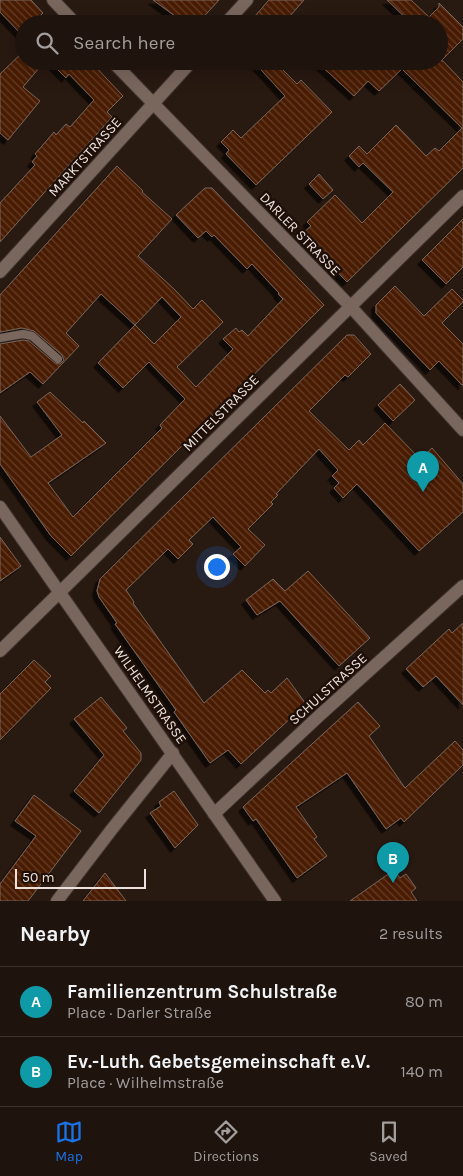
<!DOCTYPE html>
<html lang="en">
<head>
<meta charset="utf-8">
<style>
  :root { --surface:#1e130d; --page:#261c16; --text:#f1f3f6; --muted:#a19e9d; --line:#3c322e; --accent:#1a73e8 }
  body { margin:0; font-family:Karla,sans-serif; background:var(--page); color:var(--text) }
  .scale { position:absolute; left:15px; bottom:12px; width:131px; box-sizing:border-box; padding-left:5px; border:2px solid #ece1dc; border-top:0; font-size:14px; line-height:18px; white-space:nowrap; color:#ece1dc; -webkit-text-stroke:4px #1e1009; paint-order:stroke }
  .you { position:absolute; left:216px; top:566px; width:18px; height:18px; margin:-12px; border:4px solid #fff; border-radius:50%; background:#1a73e8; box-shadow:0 0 0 8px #1a73e833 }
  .badge { display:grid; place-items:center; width:32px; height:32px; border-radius:50%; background:var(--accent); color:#fff; font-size:16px; font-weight:700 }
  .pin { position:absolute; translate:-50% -41px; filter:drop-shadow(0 1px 2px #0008) }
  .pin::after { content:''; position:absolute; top:26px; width:18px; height:15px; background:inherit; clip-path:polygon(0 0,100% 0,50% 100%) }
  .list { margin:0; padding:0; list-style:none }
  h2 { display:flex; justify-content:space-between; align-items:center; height:65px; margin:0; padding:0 20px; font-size:21px }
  h2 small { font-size:16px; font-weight:400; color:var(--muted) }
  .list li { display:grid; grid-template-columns:32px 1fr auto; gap:15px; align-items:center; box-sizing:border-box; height:70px; padding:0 20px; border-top:1px solid var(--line) }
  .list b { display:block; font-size:19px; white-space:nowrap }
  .list p { margin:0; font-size:16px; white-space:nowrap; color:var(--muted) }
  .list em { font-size:16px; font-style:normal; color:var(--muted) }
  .icon { flex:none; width:28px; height:28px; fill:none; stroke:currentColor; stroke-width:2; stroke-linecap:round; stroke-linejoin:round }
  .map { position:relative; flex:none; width:463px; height:901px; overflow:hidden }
  .search { position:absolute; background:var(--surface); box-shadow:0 5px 20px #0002; left:15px; right:15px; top:15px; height:55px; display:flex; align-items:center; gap:12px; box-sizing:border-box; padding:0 18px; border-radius:28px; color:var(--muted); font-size:19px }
  .sheet { height:205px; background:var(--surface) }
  nav { display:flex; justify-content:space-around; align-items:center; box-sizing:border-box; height:70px; border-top:1px solid var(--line); background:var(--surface); font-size:14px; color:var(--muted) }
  nav a { display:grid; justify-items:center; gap:2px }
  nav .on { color:var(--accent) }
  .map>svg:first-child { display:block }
  .building { fill:url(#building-back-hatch); stroke:#79665d; fill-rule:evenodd; filter:url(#shadow) }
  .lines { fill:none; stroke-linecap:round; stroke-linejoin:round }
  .service-casing { stroke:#403531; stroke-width:9 }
  .minor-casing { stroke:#403531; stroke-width:14 }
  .tertiary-casing { stroke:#403531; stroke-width:14 }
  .service { stroke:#79665d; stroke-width:8 }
  .minor { stroke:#79665d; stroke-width:12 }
  .tertiary { stroke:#79665d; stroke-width:12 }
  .labels { text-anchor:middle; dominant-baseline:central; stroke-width:5; stroke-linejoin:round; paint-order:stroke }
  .street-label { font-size:14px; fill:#ece1dc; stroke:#1e1009 }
</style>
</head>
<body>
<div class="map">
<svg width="463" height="901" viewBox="0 0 463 901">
  <defs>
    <pattern id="building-back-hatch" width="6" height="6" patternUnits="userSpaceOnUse" patternTransform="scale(1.25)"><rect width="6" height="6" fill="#4a1d03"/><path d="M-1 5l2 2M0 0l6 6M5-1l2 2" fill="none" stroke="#643e27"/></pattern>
    <filter id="shadow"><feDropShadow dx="-4.5" dy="4.5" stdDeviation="0" flood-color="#0009"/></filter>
  </defs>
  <rect width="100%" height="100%" fill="#281911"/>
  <g class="building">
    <path d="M0 0H31L43 13 32 24H24V31L21 34 0 12Z"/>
    <path d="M153 0H219L197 24H186Z"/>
    <path d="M269 0H304L283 24H248Z"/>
    <path d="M387 0H411L429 17 439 7V3L463 27V39L441 61H443L463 82V168L347 282 301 235 311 226 307 222 335 195 362 223 393 192 363 163 359 167 349 156 359 146 367 154 396 125 426 156 435 148 439 151 462 128 402 69 379 91 368 81 354 96 316 61H439V24H412Z"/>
    <path d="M24 51V61H45L23 87 40 101 8 140 0 133V74Z"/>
    <path d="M49 61H90L123 96 107 112 112 117 0 242V203L35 165 32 162 37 156 35 154 54 132 56 135 66 124 70 127 94 100 69 74 66 78Z"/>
    <path d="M253 61H274L297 84 301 80 332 112 256 185 226 154 229 150 221 142 233 130 241 138 285 96Z"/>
    <path d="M117 166 143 191 142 192 172 219 138 256 174 289 193 309 202 300 223 322 177 367 196 387 233 349 223 339 236 328 239 332 242 330 248 336 283 299 278 294 279 293 252 264 247 269 214 235 212 237 206 231 198 238 176 215 205 188H212L324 305 71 556 51 536 0 464V416L31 457 62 435 37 402 50 392 83 423 84 421 106 443 48 483 73 517 162 428 160 425 185 399 149 362 123 388 98 363 135 325 101 294 66 333 79 346 43 384 30 372 0 393V344L23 340 29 341 55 363 60 364 64 360 62 355 34 331 22 328 0 332V295ZM162 297 181 317 154 344 135 325Z"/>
    <path d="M319 174 333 190 323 199 309 184Z"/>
    <path d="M463 219V267L446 284 422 260Z"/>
    <path d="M395 286 424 316 452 289 463 300V302L442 323 463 344V386L439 361 430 370 376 313V305Z"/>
    <path d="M347 335H354L371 354 348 377 345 375 309 411 349 450 359 440 363 445 385 423 420 459 432 448 463 484V512L419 551 357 484 343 498 334 488 339 483 332 476 338 470 319 449 276 494 278 495 271 502 273 504 248 529 265 545 245 566 233 554 241 547 213 517 189 540 193 544 178 559 168 549 126 590 134 602 133 603 204 703 242 670 265 693 268 690 271 693 287 678 306 704 241 764 228 750 210 763 174 712 176 710 115 624 117 623 99 597 97 591 100 579Z"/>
    <path d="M400 384 415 400 393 421 378 405Z"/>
    <path d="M0 537 21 566 0 581Z"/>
    <path d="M308 571 370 638 339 666 280 601 257 615 246 600 273 579 285 591Z"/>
    <path d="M463 623V705L436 676 423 687 406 669 449 629 452 633Z"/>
    <path d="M34 660 51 676 45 682 51 688 0 740V694Z"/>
    <path d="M101 697 127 728 123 731 141 753V760L99 813 74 791 104 755 74 719Z"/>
    <path d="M358 702 380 726 369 736 405 788 455 741 463 750V765L404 822 401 818 386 829 347 773 296 807 317 837 314 839 327 856 297 878 256 819 253 821 243 807Z"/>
    <path d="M174 791 198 825 175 848 150 813 161 806 159 802Z"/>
    <path d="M34 795 81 831 28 901H0V884L36 836 15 821Z"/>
    <path d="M394 870 400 878 406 874 416 888 411 892 417 901H350Z"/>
    <path d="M105 873 126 901H83Z"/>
  </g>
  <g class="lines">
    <g class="service-casing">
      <path id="service" d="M0 338 23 334 32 336 58 359"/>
    </g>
    <g class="minor-casing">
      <g id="minor">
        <path d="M53 0 76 24"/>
        <path d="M225 24 247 0"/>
        <path d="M112 61 351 307 463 430"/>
        <path d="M0 272 192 61"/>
        <path d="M0 651 463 196"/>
        <path d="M214 814 320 715 463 586"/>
        <path d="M57 901 112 829 173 753"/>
      </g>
    </g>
    <g class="tertiary-casing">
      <path id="tertiary" d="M0 507 275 901"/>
    </g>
    <use href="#service" class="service"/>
    <use href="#minor" class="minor"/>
    <use href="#tertiary" class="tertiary"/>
  </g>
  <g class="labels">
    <g class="street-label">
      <text transform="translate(85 157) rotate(-48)">MARKTSTRASSE</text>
      <text transform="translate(300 234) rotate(46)">DARLER STRASSE</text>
      <text transform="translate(221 413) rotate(-45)">MITTELSTRASSE</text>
      <text transform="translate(328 689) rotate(-42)">SCHULSTRASSE</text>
      <text transform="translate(150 695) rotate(55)">WILHELMSTRASSE</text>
    </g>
  </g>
</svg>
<div class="scale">50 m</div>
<div class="you"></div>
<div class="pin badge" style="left:423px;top:492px;background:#0f9aa8">A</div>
<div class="pin badge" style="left:393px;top:883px;background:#0f9aa8">B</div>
<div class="search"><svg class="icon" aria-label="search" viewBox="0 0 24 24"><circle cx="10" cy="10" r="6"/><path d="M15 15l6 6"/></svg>Search here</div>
</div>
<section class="sheet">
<h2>Nearby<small>2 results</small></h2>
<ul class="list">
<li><span class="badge" style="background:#0f9aa8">A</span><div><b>Familienzentrum Schulstraße</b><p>Place · Darler Straße</p></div><em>80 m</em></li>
<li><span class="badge" style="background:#0f9aa8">B</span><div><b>Ev.-Luth. Gebetsgemeinschaft e.V.</b><p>Place · Wilhelmstraße</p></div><em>140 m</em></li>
</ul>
</section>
<nav>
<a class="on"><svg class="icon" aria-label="map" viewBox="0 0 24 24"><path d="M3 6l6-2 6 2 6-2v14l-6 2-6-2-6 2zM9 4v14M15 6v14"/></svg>Map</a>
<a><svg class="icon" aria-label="directions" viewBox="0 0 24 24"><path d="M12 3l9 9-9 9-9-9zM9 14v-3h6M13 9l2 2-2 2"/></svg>Directions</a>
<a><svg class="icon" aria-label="saved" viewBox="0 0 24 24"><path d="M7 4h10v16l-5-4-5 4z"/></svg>Saved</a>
</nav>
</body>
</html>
